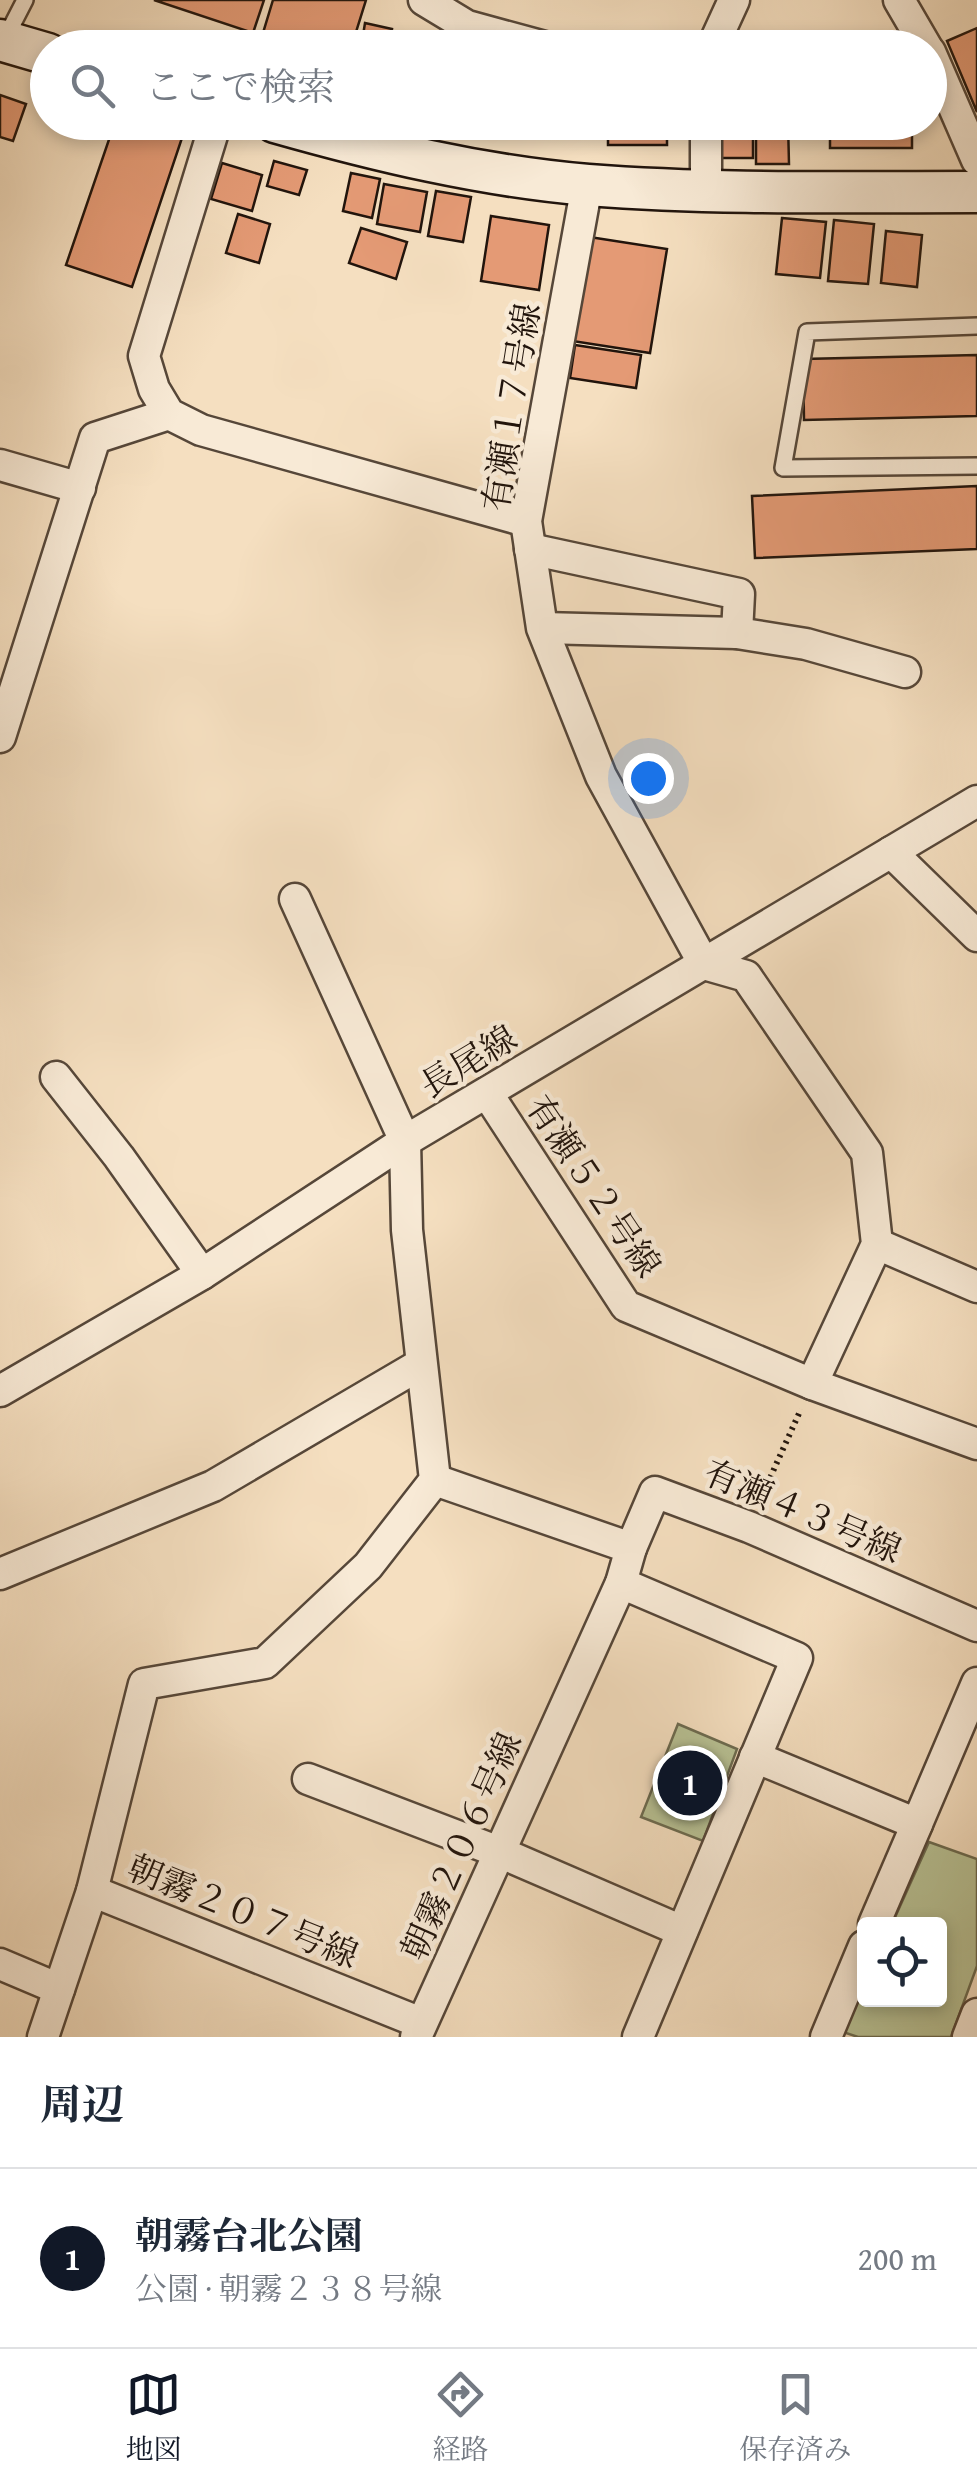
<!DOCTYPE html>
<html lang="ja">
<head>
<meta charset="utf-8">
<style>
  :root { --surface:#fff; --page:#f2f2f3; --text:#1f2937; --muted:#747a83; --line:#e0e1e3; --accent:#111827 }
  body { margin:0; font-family:"Gentium Book Plus","Noto Serif JP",serif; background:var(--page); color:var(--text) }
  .controls { position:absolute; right:30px; bottom:30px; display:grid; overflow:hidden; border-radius:10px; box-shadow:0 5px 15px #0003 }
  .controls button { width:90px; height:90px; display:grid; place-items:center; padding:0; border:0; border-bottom:2px solid var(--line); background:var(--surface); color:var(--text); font:50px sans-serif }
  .you { position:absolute; left:648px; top:778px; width:35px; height:35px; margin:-25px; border:8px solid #fff; border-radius:50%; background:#1a73e8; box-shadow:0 0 0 15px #1a73e833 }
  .badge { display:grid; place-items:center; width:65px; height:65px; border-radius:50%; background:var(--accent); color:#fff; font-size:32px; font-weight:700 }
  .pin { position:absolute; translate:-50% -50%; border:5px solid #fff; box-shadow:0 2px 10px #0006 }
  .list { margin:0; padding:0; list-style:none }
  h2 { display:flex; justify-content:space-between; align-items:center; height:130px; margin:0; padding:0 40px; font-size:42px }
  h2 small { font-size:32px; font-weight:400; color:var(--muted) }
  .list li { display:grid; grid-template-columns:65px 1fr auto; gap:30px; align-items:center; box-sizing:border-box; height:180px; padding:0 40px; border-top:2px solid var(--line) }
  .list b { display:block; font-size:38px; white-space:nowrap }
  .list p { margin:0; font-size:32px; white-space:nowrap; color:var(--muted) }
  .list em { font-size:32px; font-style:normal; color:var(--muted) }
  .icon { flex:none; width:55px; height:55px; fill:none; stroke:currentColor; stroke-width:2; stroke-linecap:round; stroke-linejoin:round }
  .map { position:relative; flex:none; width:977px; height:2037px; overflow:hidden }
  .search { position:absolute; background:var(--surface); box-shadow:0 5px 15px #0003; left:30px; right:30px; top:30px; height:110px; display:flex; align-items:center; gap:25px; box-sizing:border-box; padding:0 35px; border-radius:55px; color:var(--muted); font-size:38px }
  .sheet { height:310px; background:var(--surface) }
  nav { display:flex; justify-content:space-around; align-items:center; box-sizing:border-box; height:140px; border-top:2px solid var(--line); background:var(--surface); font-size:28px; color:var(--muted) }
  nav a { display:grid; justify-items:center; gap:5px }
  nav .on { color:var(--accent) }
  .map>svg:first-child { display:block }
  .green { fill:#b8c295; stroke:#6c6b50; stroke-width:2.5 }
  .building { fill:#e49a75; stroke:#21140c; stroke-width:2.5 }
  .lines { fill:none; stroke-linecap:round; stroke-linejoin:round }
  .lane-casing { stroke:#564739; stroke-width:20 }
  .street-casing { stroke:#564739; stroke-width:35 }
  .secondary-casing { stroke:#21140c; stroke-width:45 }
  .path { stroke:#21140c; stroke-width:6; stroke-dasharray:2.5 5; stroke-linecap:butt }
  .lane { stroke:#f8ead6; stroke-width:15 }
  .street { stroke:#f8ead6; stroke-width:30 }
  .secondary { stroke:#f8ead6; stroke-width:40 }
  .labels { text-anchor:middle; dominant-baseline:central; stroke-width:9; stroke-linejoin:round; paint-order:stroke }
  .street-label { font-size:35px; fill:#21140c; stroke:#f8ead6 }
</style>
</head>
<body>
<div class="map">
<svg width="977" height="2037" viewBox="0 0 977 2037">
  <rect width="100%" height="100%" fill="#f5dfc0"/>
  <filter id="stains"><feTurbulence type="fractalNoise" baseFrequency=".002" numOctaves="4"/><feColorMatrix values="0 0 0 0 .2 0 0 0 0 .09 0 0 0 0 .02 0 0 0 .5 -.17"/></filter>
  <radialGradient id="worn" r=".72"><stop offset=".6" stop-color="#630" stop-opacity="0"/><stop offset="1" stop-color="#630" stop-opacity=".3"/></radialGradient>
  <g class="green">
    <path d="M678 1724 737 1749 703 1841 641 1817Z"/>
    <path d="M929 1842 977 1859V1966L951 2037H858L843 2032 864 1984V2000H940V1924H892Z"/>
  </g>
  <g class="building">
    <path d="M154 0H264L253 33Z"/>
    <path d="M273 0H366L351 48H312L263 33Z"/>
    <path d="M365 23 392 29 389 48H361Z"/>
    <path d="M977 28V112L947 41Z"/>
    <path d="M0 95 26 104 13 141 0 137Z"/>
    <path d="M115 122 187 123 132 287 66 265Z"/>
    <rect x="608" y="122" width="59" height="23"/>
    <rect x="721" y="122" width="32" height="36"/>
    <path d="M756 122H788L789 164H756Z"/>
    <rect x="830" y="122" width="82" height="26"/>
    <path d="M274 161 307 170 299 195 267 186Z"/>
    <path d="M222 163 262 175 252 211 211 199Z"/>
    <path d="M351 173 380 179 372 218 343 211Z"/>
    <path d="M384 184 427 192 420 232 377 224Z"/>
    <path d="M436 191 471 197 463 242 428 236Z"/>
    <path d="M238 214 270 224 259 263 226 253Z"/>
    <path d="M491 216 549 225 539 290 481 281Z"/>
    <path d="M782 218 826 222 820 278 776 274Z"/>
    <path d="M834 220 874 224 868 284 828 281Z"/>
    <path d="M361 228 407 242 396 279 349 263Z"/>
    <path d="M886 231 922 235 917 287 881 283Z"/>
    <path d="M583 236 667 249 650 353 566 340Z"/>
    <path d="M575 345 641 355 636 388 570 378Z"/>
    <path d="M977 355V416L804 420 803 359Z"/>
    <path d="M977 486V549L755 558 752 496Z"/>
  </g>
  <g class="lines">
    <g class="lane-casing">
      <g id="lane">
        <path d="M6 37 25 0"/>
        <path d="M977 326 807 332 783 468 977 466"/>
      </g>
    </g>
    <g class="street-casing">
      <g id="street">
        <path d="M424 0 467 26 548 48"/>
        <path d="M899 0 927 48"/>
        <path d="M712 48 734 0"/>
        <path d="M930 52 977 160"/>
        <path d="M216 122 144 356 154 389 169 414 201 430 526 521"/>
        <path d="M587 185 526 521 542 628 601 776 704 964 746 976 867 1153 877 1244 812 1384 977 1444"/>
        <path d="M706 191V122"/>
        <path d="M0 465 80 488"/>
        <path d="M530 549 739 594 737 633"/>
        <path d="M543 628 737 633 806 644 905 672"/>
        <path d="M0 737 95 438 169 414"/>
        <path d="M891 852 977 936"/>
        <path d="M56 1077 119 1157 202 1274"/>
        <path d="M487 1093 626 1306 812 1384"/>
        <path d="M877 1244 977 1287"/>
        <path d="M0 1391 202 1274 405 1141 977 801"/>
        <path d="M631 1548 655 1492 749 1527 977 1626"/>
        <path d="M0 1574 213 1486 421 1364"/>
        <path d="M621 1583 797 1658 638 2037"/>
        <path d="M755 1757 917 1824 977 1683"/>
        <path d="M308 1779 499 1852 682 1931"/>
        <path d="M92 1891 421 2023"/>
        <path d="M874 1924 917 1824"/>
        <path d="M0 1964 59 1989"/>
        <path d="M43 2037 92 1891 144 1684 265 1663 368 1566 435 1480 407 1230 405 1141 295 899"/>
        <path d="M416 2037 621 1583 631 1548 435 1480"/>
        <path d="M826 2037 864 1946"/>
        <path d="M968 2037 977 2014"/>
      </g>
    </g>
    <g class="secondary-casing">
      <g id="secondary">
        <path d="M0 40 48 54"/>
        <path d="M275 122C377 151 482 176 588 185 717 195 848 192 977 192"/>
      </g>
    </g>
    <path class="path" d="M761 1498 801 1409"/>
    <use href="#lane" class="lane"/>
    <use href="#street" class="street"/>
    <use href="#secondary" class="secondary"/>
  </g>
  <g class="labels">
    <g class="street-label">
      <text transform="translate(511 407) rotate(-81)">有瀬１７号線</text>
      <text transform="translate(468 1061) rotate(-31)">長尾線</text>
      <text transform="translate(594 1186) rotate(56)">有瀬５２号線</text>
      <text transform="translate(803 1511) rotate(23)">有瀬４３号線</text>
      <text transform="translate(461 1846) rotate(-66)">朝霧２０６号線</text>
      <text transform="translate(243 1911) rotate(22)">朝霧２０７号線</text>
    </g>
  </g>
  <rect width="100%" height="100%" filter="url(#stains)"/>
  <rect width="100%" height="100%" fill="url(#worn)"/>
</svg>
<div class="controls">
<button><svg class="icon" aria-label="locate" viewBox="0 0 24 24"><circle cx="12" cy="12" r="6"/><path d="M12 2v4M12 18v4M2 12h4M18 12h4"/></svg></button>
</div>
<div class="you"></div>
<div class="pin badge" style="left:690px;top:1783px">1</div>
<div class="search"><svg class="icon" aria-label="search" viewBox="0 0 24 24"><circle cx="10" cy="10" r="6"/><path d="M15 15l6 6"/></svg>ここで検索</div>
</div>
<section class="sheet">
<h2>周辺<small></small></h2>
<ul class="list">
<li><span class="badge">1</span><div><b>朝霧台北公園</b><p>公園 · 朝霧２３８号線</p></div><em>200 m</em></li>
</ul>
</section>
<nav>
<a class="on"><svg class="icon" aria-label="map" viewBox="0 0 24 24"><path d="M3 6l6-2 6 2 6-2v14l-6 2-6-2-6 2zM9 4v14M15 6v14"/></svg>地図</a>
<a><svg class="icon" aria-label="directions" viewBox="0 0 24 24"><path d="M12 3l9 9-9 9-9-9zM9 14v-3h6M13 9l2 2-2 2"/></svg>経路</a>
<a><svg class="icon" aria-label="saved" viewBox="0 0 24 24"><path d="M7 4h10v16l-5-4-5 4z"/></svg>保存済み</a>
</nav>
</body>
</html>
